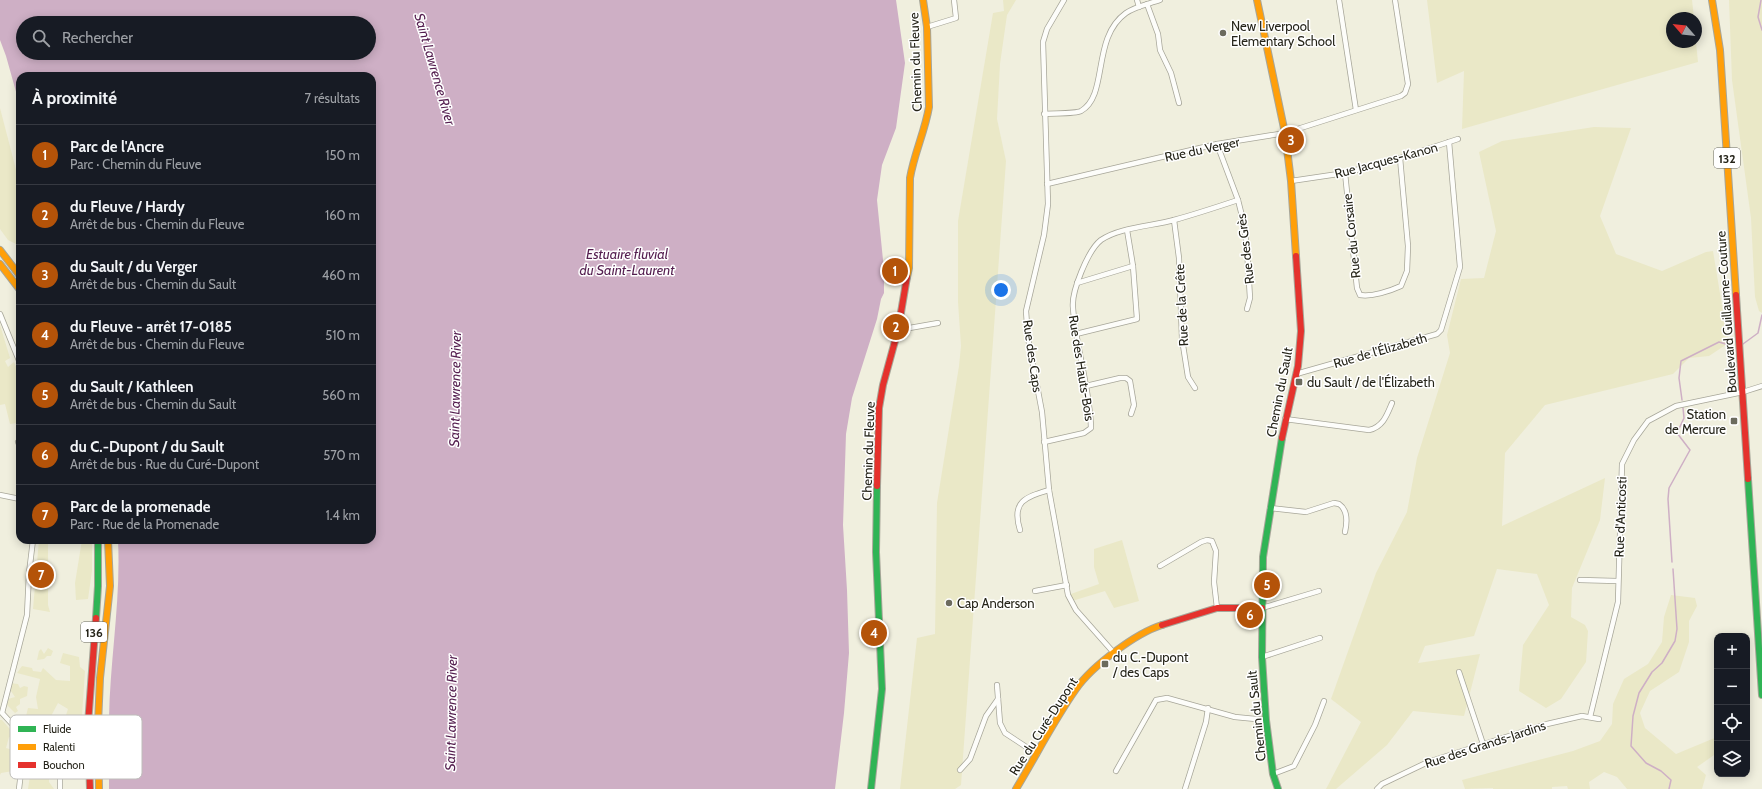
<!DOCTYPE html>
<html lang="fr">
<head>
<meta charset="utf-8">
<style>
  :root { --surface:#171b24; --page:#242831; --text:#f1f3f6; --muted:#9ea1a6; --line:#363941; --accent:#b45309 }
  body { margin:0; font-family:Cabin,sans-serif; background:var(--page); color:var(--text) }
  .controls { position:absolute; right:12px; bottom:12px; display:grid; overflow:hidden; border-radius:8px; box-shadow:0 2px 10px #0003 }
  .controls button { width:36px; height:36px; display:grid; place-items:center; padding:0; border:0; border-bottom:1px solid var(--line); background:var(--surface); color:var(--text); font:20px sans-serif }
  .compass { position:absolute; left:1666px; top:12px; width:36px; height:36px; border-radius:50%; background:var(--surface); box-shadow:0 2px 10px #0003; rotate:298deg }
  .you { position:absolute; left:1001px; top:290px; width:14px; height:14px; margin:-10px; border:3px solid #fff; border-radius:50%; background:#1a73e8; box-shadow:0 0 0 6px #1a73e833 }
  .badge { display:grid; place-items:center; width:26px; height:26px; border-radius:50%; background:var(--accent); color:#fff; font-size:13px; font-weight:700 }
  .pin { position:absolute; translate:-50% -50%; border:2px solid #fff; box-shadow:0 1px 4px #0006 }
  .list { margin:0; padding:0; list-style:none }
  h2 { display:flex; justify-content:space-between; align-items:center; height:52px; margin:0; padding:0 16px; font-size:17px }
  h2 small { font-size:13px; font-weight:400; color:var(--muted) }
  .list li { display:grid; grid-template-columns:26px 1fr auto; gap:12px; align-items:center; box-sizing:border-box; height:60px; padding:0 16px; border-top:1px solid var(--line) }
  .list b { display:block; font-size:15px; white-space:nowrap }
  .list p { margin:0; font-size:13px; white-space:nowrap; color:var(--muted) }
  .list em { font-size:13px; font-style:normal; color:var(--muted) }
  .icon { flex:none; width:22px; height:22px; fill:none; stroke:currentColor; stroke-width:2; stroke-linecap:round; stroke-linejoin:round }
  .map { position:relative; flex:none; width:1762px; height:789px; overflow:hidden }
  .search { position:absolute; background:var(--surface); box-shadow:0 2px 10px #0003; left:16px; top:16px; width:360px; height:44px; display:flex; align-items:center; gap:10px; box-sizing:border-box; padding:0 14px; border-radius:22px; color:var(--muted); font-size:15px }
  .panel { position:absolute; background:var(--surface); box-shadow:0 2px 10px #0003; left:16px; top:72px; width:360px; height:472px; border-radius:12px }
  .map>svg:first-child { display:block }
  .green { fill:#eae8c7 }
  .water { fill:#ceafc5; fill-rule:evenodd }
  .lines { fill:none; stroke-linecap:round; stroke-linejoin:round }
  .stream { stroke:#ceafc5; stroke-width:1.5 }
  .street-casing { stroke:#a7a699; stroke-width:6 }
  .fast-casing { stroke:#a7a699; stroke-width:8 }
  .slow-casing { stroke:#a7a699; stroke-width:8 }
  .jam-casing { stroke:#a7a699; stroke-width:8 }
  .street { stroke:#fdfdfa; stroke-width:4.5 }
  .fast { stroke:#30b455; stroke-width:6 }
  .slow { stroke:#ff9f0a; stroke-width:6 }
  .jam { stroke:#e5322d; stroke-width:6 }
  .poi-dot { fill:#6c6b5e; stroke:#fff; stroke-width:1.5 }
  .labels { text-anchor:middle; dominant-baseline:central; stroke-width:3; stroke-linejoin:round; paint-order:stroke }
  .shield { fill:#fff; stroke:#66665e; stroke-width:1 }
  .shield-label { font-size:12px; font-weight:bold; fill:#252419 }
  .poi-label { font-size:13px; fill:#252419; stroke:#fff; text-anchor:start }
  .street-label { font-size:13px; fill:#252419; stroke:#fff }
  .water-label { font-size:14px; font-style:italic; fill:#541e4f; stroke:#fff }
  .key { fill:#fff; stroke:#bebdba; stroke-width:1 }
  .key-label { font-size:11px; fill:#252419 }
</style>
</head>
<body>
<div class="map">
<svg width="1762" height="789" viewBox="0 0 1762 789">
  <rect width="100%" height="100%" fill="#f0efde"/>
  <g class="green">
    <path d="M1003 0H1016L1007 15 1000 64 997 119 1006 161 961 785 955 789H900L917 638 935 634 937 503 959 366 961 346 958 302V221L993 13 1004 11Z"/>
    <path d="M1427 0H1692L1694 18H1672V42H1696L1698 62 1462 129 1464 71 1437 83Z"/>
    <path d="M1729 0H1762V313L1759 311 1755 297 1751 218 1732 80Z"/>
    <path d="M0 108 20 185V246L8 240 0 229Z"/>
    <path d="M1594 127 1631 128 1600 216 1616 254 1662 271 1706 252 1713 251 1726 330 1730 342 1709 356 1689 358 1673 374 1545 405 1505 453 1502 526 1605 478 1600 520 1572 588 1571 617 1585 625 1588 631 1586 662 1561 699 1546 708 1519 691 1523 645 1549 605 1537 574 1497 569 1474 636 1425 646 1418 663 1480 654 1464 716 1413 711 1387 745 1336 789H1326L1361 722 1331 699 1376 573 1407 512 1417 458 1450 353 1447 335 1461 279 1484 278 1496 231 1479 152 1502 141Z"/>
    <path d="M0 325 10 358 5 361 8 367 14 362 17 369H20V403H18L16 416 20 425 18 423 10 424 5 404 0 405Z"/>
    <path d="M39 540H48V605L50 612 33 609Z"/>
    <path d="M82 540H92V571L88 599 76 600 75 583Z"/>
    <path d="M1122 540 1139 601 1114 608 1105 591 1072 601 1068 595 1099 584 1094 567V549Z"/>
    <path d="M1671 595 1695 598 1697 606 1689 621V642L1679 672 1650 691 1640 713 1645 728 1676 754 1717 737V753L1697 767 1706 775 1702 789H1627L1617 777 1604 772 1589 782 1590 789H1568L1567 786 1552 787V789H1493V788L1465 789 1462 780 1573 751 1600 741 1612 724 1613 704 1624 679 1648 664 1662 642 1664 617Z"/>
    <path d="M48 648 53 651 51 656H47L44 659 37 660 39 651 41 649 44 654Z"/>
    <path d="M63 653 79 657 80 667 85 671 82 716 66 715 68 709 58 703 50 718 55 725 50 734 49 760V782L54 789H28L34 750 33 736 14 715 26 716 28 708 38 709 36 697 40 679 17 673 22 666 32 668 33 671 41 672 43 668 56 680 70 681V666L60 663Z"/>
    <path d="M10 683 18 684 20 688 24 686 28 687 27 696 20 699V704L16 707 18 711 15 713 7 705 8 699 15 697 11 691Z"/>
    <path d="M0 720H2L21 742 9 737 6 748 16 751 13 771 1 773 0 775Z"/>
  </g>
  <path class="water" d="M0 0H896L905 63 896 128 882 165 877 200 884 270V293L881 299 877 319 852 398 846 434 843 525 847 590 849 653 844 713 835 789H109V732L111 731V719H109C110 659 121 600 118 540H372V76H20V106L6 56 0 40ZM23 23H369V53H23Z"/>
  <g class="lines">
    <g class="stream">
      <path d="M1761 0 1758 17 1762 30"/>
      <path d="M1743 344 1758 333 1762 315"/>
      <path d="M1682 400 1679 378 1681 361 1719 342 1729 345"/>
      <path d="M1672 562 1668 499 1669 488 1690 450 1677 433 1684 418 1683 408"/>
      <path d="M1669 789 1671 780 1661 771 1646 763 1631 746 1633 716 1639 693 1652 672 1662 663 1675 641 1677 629 1673 569"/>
    </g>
    <g class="street-casing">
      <g id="street">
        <path d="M1064 0 1047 29 1043 42 1048 204 1044 235 1026 311 1028 338 1042 412 1049 490 1068 595 1076 610 1114 653"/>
        <path d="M1137 0 1139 7"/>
        <path d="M1339 0 1356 110"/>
        <path d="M1147 4 1158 34 1160 50 1171 73 1179 103"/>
        <path d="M927 27 956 18 954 0"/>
        <path d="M1044 114C1053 113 1075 114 1081 111 1109 95 1091 38 1126 13 1136 6 1149 4 1160 0"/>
        <path d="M1217 144 1238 200 1244 224 1247 249 1250 298 1247 309"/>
        <path d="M1345 173 1357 288 1360 295C1372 297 1390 291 1401 286L1407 271 1408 246 1400 158"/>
        <path d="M1291 181 1345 173 1400 158 1458 139"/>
        <path d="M1047 184 1217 144 1285 133 1401 96 1405 93 1408 84 1395 0"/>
        <path d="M1174 220 1179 258 1182 339 1188 377 1195 388"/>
        <path d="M1077 283 1133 266"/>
        <path d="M0 314 20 363"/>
        <path d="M898 330 938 323"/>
        <path d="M1076 334 1137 319 1133 266 1127 230"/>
        <path d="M1296 374 1437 334 1441 330 1460 267 1449 142"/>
        <path d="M1086 386 1120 378H1126L1130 381 1134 405 1131 414"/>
        <path d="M1285 419 1369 430C1383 427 1387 415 1392 403"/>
        <path d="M18 442 20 447"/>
        <path d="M1044 442 1084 433 1091 428C1090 388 1076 349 1073 308 1071 292 1088 250 1101 240 1120 227 1153 226 1174 220 1196 214 1217 207 1238 200"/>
        <path d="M0 495 20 499"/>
        <path d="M1270 508 1306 512 1334 503 1339 504C1348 510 1347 523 1345 532"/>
        <path d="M1020 530C1011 501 1026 497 1049 490"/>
        <path d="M1160 566 1201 542 1207 540 1212 541 1216 551 1214 582 1217 608"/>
        <path d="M1580 580 1617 581"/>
        <path d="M1035 591 1067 585"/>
        <path d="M1262 608 1319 591"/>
        <path d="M1262 657 1320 638"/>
        <path d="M1459 672 1483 744"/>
        <path d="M997 685 1000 723 1005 733 1037 754"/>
        <path d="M1590 717 1618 602 1622 464 1634 440 1648 421 1676 406 1743 392 1762 386"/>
        <path d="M960 770 970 759 986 716 998 699"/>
        <path d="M1116 771 1156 700 1167 698 1235 717 1266 720"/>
        <path d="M1273 774 1294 766 1315 725 1324 701"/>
        <path d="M19 789 25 738 2 713 27 615 29 573 33 540"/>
        <path d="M60 789V741L62 731 70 725 98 724"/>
        <path d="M1185 789 1206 722 1208 708"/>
        <path d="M1377 789 1382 784 1428 762 1547 724 1582 716 1599 719"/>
      </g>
    </g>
    <g class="fast-casing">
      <g id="fast">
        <path d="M1748 479 1762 695"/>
        <path d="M96 618 98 586V540"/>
        <path d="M871 789 882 689 876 552 877 486"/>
        <path d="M1278 789 1273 774 1266 720 1262 657 1263 557 1282 438"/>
      </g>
    </g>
    <g class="slow-casing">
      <g id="slow">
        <path d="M1257 0 1285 133 1291 181 1296 256"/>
        <path d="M1712 0 1720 50 1736 295"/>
        <path d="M0 250 20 276"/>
        <path d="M0 264 20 290"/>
        <path d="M907 277 909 268 910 178C914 154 925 131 929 107L927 27 923 0"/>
        <path d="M99 789 98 724 100 678 110 586 108 540"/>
        <path d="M1016 789C1036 756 1054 720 1076 689 1092 666 1136 633 1162 625"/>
      </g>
    </g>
    <g class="jam-casing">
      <g id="jam">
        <path d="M1736 295 1748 479"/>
        <path d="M1282 438 1298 366 1301 331 1296 256"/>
        <path d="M877 486 879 408 883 385 898 330 907 277"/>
        <path d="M1162 625 1217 608H1262"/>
        <path d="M90 789 88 724 96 618"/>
      </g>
    </g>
    <use href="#street" class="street"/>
    <use href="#fast" class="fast"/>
    <use href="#slow" class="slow"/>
    <use href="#jam" class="jam"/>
  </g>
  <g class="poi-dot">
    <circle cx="1223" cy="33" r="4"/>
    <rect x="1295" y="378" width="8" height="8" rx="2"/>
    <rect x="1730" y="417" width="8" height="8" rx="2"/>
    <circle cx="949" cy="603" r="4"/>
    <rect x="1101" y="660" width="8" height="8" rx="2"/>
  </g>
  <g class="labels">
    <g class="shield">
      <rect x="1714" y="148" width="26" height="20" rx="3"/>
      <rect x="81" y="622" width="26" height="20" rx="3"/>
    </g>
    <g class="shield-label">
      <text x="1727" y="158">132</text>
      <text x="94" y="632">136</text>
    </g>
    <g class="poi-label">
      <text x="1231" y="26">New Liverpool<tspan x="1231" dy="15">Elementary School</tspan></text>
      <text x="1307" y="382">du Sault / de l'Élizabeth</text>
      <text x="1726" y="414" text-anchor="end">Station<tspan x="1726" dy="15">de Mercure</tspan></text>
      <text x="957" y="603">Cap Anderson</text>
      <text x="1113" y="657">du C.-Dupont<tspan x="1113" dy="15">/ des Caps</tspan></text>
    </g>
    <g class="street-label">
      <text transform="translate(915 62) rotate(-92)">Chemin du Fleuve</text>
      <text transform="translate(1202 149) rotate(-12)">Rue du Verger</text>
      <text transform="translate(1386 160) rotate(-15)">Rue Jacques-Kanon</text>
      <text transform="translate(1351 236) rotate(-96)">Rue du Corsaire</text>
      <text transform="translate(1245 249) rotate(-97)">Rue des Grès</text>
      <text transform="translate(1181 305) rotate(-93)">Rue de la Crête</text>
      <text transform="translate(1726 312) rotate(-94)">Boulevard Guillaume-Couture</text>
      <text transform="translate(1380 350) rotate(-16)">Rue de l'Élizabeth</text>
      <text transform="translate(1033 356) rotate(82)">Rue des Caps</text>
      <text transform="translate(1082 368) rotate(81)">Rue des Hauts-Bois</text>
      <text transform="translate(1279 392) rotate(-79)">Chemin du Sault</text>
      <text transform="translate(868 451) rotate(-88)">Chemin du Fleuve</text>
      <text transform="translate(1620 517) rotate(-88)">Rue d'Anticosti</text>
      <text transform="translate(1256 716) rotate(-96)">Chemin du Sault</text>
      <text transform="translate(1043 726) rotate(-57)">Rue du Curé-Dupont</text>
      <text transform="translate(1485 744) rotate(-18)">Rue des Grands-Jardins</text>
    </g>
    <g class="water-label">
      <text transform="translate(435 69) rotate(74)">Saint Lawrence River</text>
      <text x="627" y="254">Estuaire fluvial<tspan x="627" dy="16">du Saint-Laurent</tspan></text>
      <text transform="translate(455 389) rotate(-89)">Saint Lawrence River</text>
      <text transform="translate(451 713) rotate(-89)">Saint Lawrence River</text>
    </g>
  </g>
  <rect x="10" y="715" width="132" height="64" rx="6" class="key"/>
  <rect x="18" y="726" width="18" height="6" fill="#30b455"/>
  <rect x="18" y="744" width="18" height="6" fill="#ff9f0a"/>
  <rect x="18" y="762" width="18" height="6" fill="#e5322d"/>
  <g class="key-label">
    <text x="43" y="733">Fluide</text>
    <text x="43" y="751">Ralenti</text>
    <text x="43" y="769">Bouchon</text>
  </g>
</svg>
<div class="controls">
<button>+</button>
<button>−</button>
<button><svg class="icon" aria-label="locate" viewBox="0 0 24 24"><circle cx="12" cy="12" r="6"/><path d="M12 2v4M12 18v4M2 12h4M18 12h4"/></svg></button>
<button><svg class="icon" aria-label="layers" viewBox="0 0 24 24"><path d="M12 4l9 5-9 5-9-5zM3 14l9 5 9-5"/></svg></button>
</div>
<svg class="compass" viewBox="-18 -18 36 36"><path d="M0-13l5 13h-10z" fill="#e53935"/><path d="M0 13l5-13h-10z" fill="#9ea1a6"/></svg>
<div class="you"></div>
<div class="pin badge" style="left:895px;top:271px">1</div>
<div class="pin badge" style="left:896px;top:327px">2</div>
<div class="pin badge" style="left:1291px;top:140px">3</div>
<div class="pin badge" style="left:874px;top:633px">4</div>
<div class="pin badge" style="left:1267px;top:585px">5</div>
<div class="pin badge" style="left:1250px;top:615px">6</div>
<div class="pin badge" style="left:41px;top:575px">7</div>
<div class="search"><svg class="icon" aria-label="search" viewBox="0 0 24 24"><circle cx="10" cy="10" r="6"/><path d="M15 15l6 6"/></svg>Rechercher</div>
<section class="panel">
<h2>À proximité<small>7 résultats</small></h2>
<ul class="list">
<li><span class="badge">1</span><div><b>Parc de l'Ancre</b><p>Parc · Chemin du Fleuve</p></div><em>150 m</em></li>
<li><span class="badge">2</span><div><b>du Fleuve / Hardy</b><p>Arrêt de bus · Chemin du Fleuve</p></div><em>160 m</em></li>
<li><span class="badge">3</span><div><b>du Sault / du Verger</b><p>Arrêt de bus · Chemin du Sault</p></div><em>460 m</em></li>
<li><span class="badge">4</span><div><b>du Fleuve - arrêt 17-0185</b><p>Arrêt de bus · Chemin du Fleuve</p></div><em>510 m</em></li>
<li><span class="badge">5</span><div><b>du Sault / Kathleen</b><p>Arrêt de bus · Chemin du Sault</p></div><em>560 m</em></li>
<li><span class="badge">6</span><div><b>du C.-Dupont / du Sault</b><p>Arrêt de bus · Rue du Curé-Dupont</p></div><em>570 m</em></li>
<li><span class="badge">7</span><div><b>Parc de la promenade</b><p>Parc · Rue de la Promenade</p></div><em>1.4 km</em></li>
</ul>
</section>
</div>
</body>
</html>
